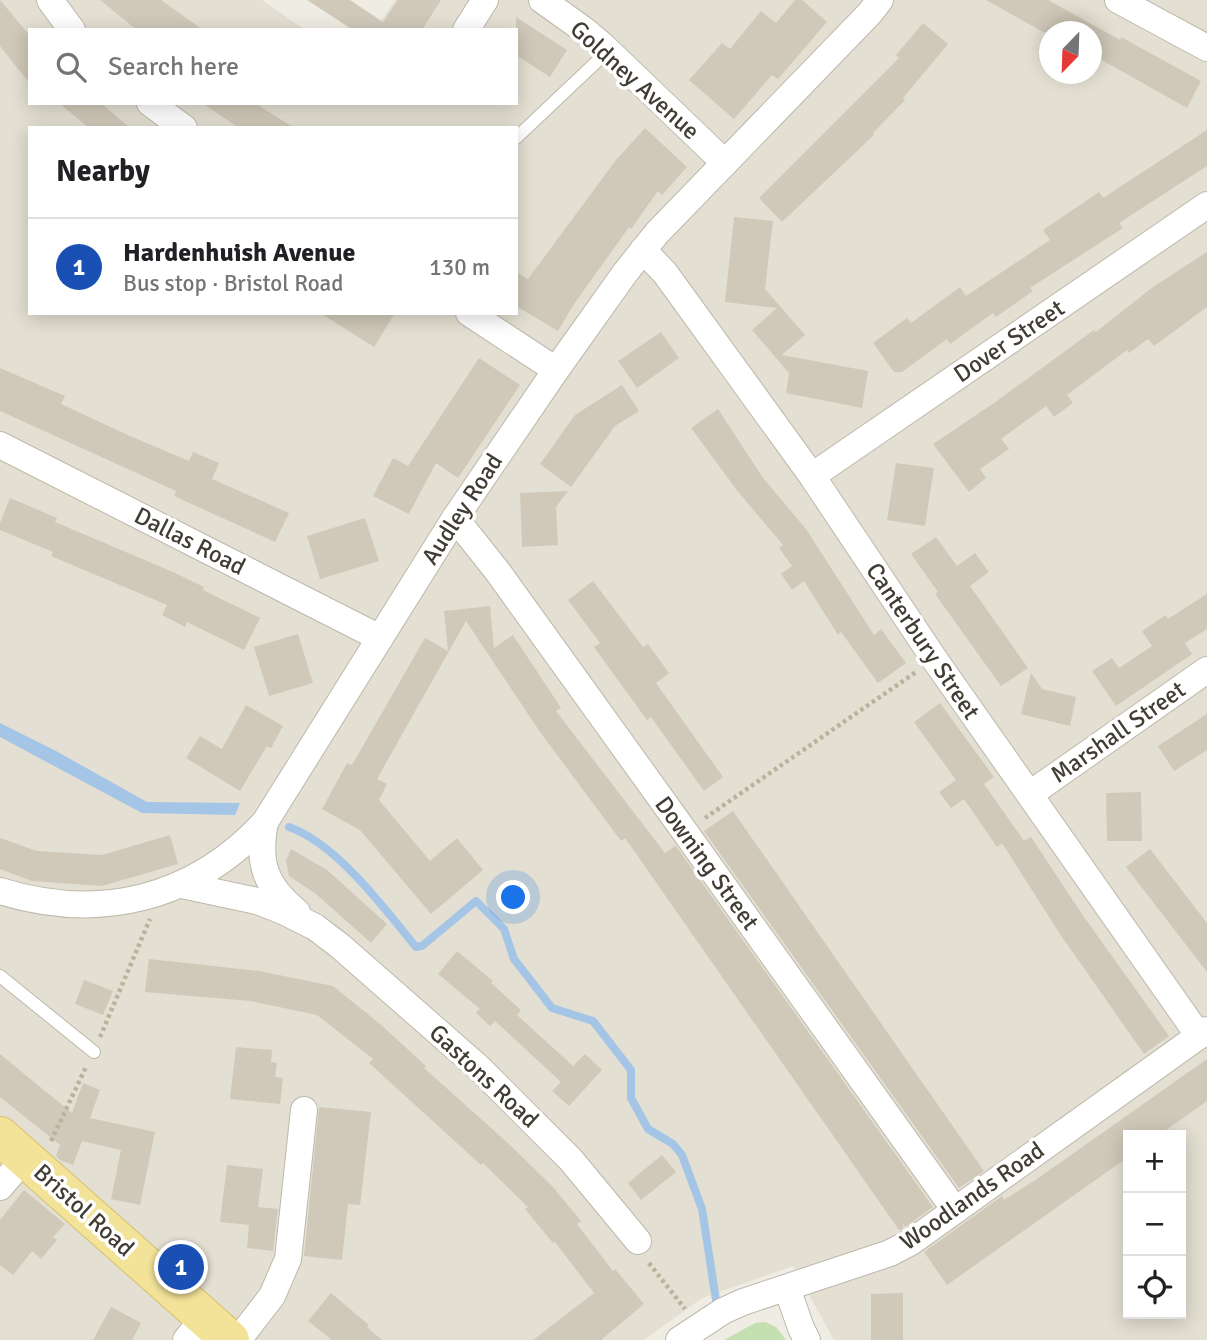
<!DOCTYPE html>
<html lang="en">
<head>
<meta charset="utf-8">
<style>
  :root { --surface:#fff; --page:#f6f6f6; --text:#202124; --muted:#757577; --line:#e0e0e0; --accent:#111827 }
  body { margin:0; font-family:Signika,sans-serif; background:var(--page); color:var(--text) }
  .controls { position:absolute; right:21px; bottom:21px; display:grid; overflow:hidden; border-radius:0px; box-shadow:0 4px 18px #0003 }
  .controls button { width:63px; height:63px; display:grid; place-items:center; padding:0; border:0; border-bottom:2px solid var(--line); background:var(--surface); color:var(--text); font:35px sans-serif }
  .compass { position:absolute; left:1039px; top:21px; width:63px; height:63px; border-radius:50%; background:var(--surface); box-shadow:0 4px 18px #0003; rotate:203deg }
  .you { position:absolute; left:514px; top:898px; width:24px; height:24px; margin:-18px; border:5px solid #fff; border-radius:50%; background:#1a73e8; box-shadow:0 0 0 10px #1a73e833 }
  .badge { display:grid; place-items:center; width:46px; height:46px; border-radius:50%; background:var(--accent); color:#fff; font-size:23px; font-weight:700 }
  .pin { position:absolute; translate:-50% -50%; border:4px solid #fff; box-shadow:0 2px 7px #0006 }
  .list { margin:0; padding:0; list-style:none }
  h2 { display:flex; justify-content:space-between; align-items:center; height:91px; margin:0; padding:0 28px; font-size:30px }
  h2 small { font-size:23px; font-weight:400; color:var(--muted) }
  .list li { display:grid; grid-template-columns:46px 1fr auto; gap:21px; align-items:center; box-sizing:border-box; height:98px; padding:0 28px; border-top:2px solid var(--line) }
  .list b { display:block; font-size:26px; white-space:nowrap }
  .list p { margin:0; font-size:23px; white-space:nowrap; color:var(--muted) }
  .list em { font-size:23px; font-style:normal; color:var(--muted) }
  .icon { flex:none; width:38px; height:38px; fill:none; stroke:currentColor; stroke-width:2; stroke-linecap:round; stroke-linejoin:round }
  .map { position:relative; flex:none; width:1207px; height:1340px; overflow:hidden }
  .search { position:absolute; background:var(--surface); box-shadow:0 4px 18px #0003; left:28px; top:28px; width:490px; height:77px; display:flex; align-items:center; gap:18px; box-sizing:border-box; padding:0 24px; border-radius:0px; color:var(--muted); font-size:26px }
  .panel { position:absolute; background:var(--surface); box-shadow:0 4px 18px #0003; left:28px; top:126px; width:490px; height:189px; border-radius:0px }
  .map>svg:first-child { display:block }
  .residential { fill:#e3dfd2; fill-rule:evenodd }
  .green { fill:#c5e0b0 }
  .water { fill:#a5c5e7 }
  .lines { fill:none; stroke-linecap:round; stroke-linejoin:round }
  .stream { stroke:#a5c5e7; stroke-width:8 }
  .building { fill:#d0c9ba }
  .lane-casing { stroke:#bdb8aa; stroke-width:14 }
  .street-casing { stroke:#bdb8aa; stroke-width:28 }
  .primary-casing { stroke:#d5c16c; stroke-width:40 }
  .path { stroke:#bab29a; stroke-width:4.5; stroke-dasharray:3.5 3.5; stroke-linecap:butt }
  .lane { stroke:#fff; stroke-width:12 }
  .street { stroke:#fff; stroke-width:26 }
  .primary { stroke:#f3e399; stroke-width:38 }
  .labels { text-anchor:middle; dominant-baseline:central; stroke-width:7; stroke-linejoin:round; paint-order:stroke }
  .street-label { font-size:24px; fill:#413d34; stroke:#fff }
</style>
</head>
<body>
<div class="map">
<svg width="1207" height="1340" viewBox="0 0 1207 1340">
  <rect width="100%" height="100%" fill="#efede3"/>
  <path class="residential" d="M0 0H262L305 30H30V103H516V30H375L395 0H1207V1340H834L793 1266 702 1298 644 1340H0ZM1050 32H1092V74H1050ZM30 128H516V313H30ZM1128 1135H1181V1314H1128Z"/>
  <path class="green" d="M765 1322 776 1327 786 1340H724L755 1323Z"/>
  <path class="water" d="M0 723 56 751 147 802 240 803 235 815 142 813 0 737Z"/>
  <g class="lines">
    <path class="stream" d="M289 827C337 844 384 908 416 947L422 946 476 901 504 929 514 959 552 1008 593 1021 631 1070V1098L648 1129 673 1144 682 1155 702 1209 716 1300"/>
  </g>
  <g class="building">
    <path d="M0 0 30 36V84L0 46Z"/>
    <path d="M100 0H161L203 30H137Z"/>
    <path d="M307 0H350L383 22 398 0H441L422 30H353Z"/>
    <path d="M795 0H802L827 22 778 79 772 75 734 119 689 80 722 43 730 49 761 11 776 23Z"/>
    <path d="M986 0H1048L1120 40 1121 37 1201 81 1187 108 1091 54V32H1043Z"/>
    <path d="M516 17 567 50 550 77 516 55Z"/>
    <path d="M923 23 948 44 903 98 905 100 873 133 874 135 782 222 759 198 899 58 896 55Z"/>
    <path d="M59 103H101L130 128H89Z"/>
    <path d="M202 103H255L294 128H239Z"/>
    <path d="M645 128 687 167 662 195 658 191 631 229 629 227 574 304 558 331 516 306V272L528 279 616 160Z"/>
    <path d="M1207 130V166L1119 223 1123 228 1030 288 1033 291 996 317 993 313 950 344 947 339 902 372H894L873 343 907 318 911 323 960 287 966 296 1050 240 1043 230 1099 192 1103 198Z"/>
    <path d="M734 217 773 221 765 289 805 335 782 355 868 371 862 408 786 393 789 373 752 330 777 308 725 302Z"/>
    <path d="M1207 252V307L1154 346 1148 339 1129 353 1127 350 1067 395 1073 403 1054 417 1046 406 1001 439 1009 449 980 469 986 478 969 492 933 444 994 403 1094 330 1096 332 1153 287Z"/>
    <path d="M320 313H395L374 347Z"/>
    <path d="M661 332 679 358 637 388 618 361Z"/>
    <path d="M479 358 520 385 458 478 436 463 409 514 373 496 393 458 408 466Z"/>
    <path d="M0 368 65 396 61 404 130 436 189 461 193 452 219 463 212 479 289 513 275 542 174 496 176 491 0 411Z"/>
    <path d="M622 385 639 411 615 426 571 487 540 464 575 415Z"/>
    <path d="M718 409 763 478 806 529 874 635 881 629 906 663 878 683 841 632 838 635 804 581 792 590 781 574 792 566 779 548 783 545 739 493 691 428Z"/>
    <path d="M896 463 934 468 925 526 887 520Z"/>
    <path d="M568 491 556 507 558 545 522 547 520 493Z"/>
    <path d="M10 498 57 518 55 522 173 572 204 587 203 590 260 618 244 650 187 622 185 627 162 615 167 605 51 556 53 552 0 530V523Z"/>
    <path d="M365 518 379 561 320 579 307 536Z"/>
    <path d="M936 537 957 566 975 553 989 572 970 586 1028 668 1001 686 935 594 938 592 911 554Z"/>
    <path d="M593 581 643 647 648 644 669 673 656 683 723 777 704 791 651 717 647 720 594 647 600 643 568 600Z"/>
    <path d="M1207 594V629L1185 643 1192 654 1116 706 1092 671 1112 658 1119 668 1152 646 1142 631 1166 615 1168 619Z"/>
    <path d="M490 606 494 648 513 635 561 708 556 711 665 853 675 846 678 849 933 1207 905 1227 903 1223V1229L899 1230 625 838 621 841 540 732 466 621 377 779 387 784 379 800 430 861 457 838 483 870 431 914 360 830 322 809 347 763 352 765 425 638 448 651 444 611Z"/>
    <path d="M298 634 313 683 269 696 254 647Z"/>
    <path d="M1031 673 1042 689 1076 697 1070 726 1021 714Z"/>
    <path d="M940 703 994 777 984 784 1024 841 1031 837 1084 917 1169 1036 1144 1054 1060 934 1002 843 997 847 964 799 951 808 939 792 956 780 914 722Z"/>
    <path d="M246 705 283 726 271 748 267 746 240 791 186 758 200 736 222 749Z"/>
    <path d="M1207 714V750L1174 771 1158 746Z"/>
    <path d="M1141 792 1142 841H1107L1106 793Z"/>
    <path d="M733 811 984 1171 959 1188 704 831Z"/>
    <path d="M170 835 178 864 102 886 32 881 0 869V838L37 851 102 855Z"/>
    <path d="M291 849 327 870 387 924 371 943 316 894 289 876 286 861Z"/>
    <path d="M1150 849 1207 923V972L1126 867Z"/>
    <path d="M457 951 493 981 491 983 521 1010 517 1015 573 1066 585 1054 602 1070 569 1106 552 1091 561 1082 495 1021 490 1026 476 1013 480 1009 438 974Z"/>
    <path d="M149 959 259 971 333 986 380 1024 426 1066 424 1068 511 1146 553 1187 581 1221 577 1224 613 1271 615 1269 644 1304 601 1340H533L594 1293 555 1242 553 1243 525 1209 528 1207 483 1163 481 1165 369 1063 373 1059 317 1015 250 1001 145 992Z"/>
    <path d="M84 980 113 991 103 1015 75 1004Z"/>
    <path d="M236 1047 272 1050 271 1062 277 1063 275 1077 283 1078 280 1104 230 1099Z"/>
    <path d="M0 1054 72 1113 83 1083 100 1090 90 1118 155 1132 140 1205 111 1199 121 1150 82 1141 73 1165 60 1160 56 1156 60 1145 0 1097Z"/>
    <path d="M1207 1059V1101L1159 1135H1128V1157L947 1285 924 1252 1002 1196 1004 1200 1037 1179Z"/>
    <path d="M319 1107 371 1112 360 1205 348 1204 342 1260 304 1256Z"/>
    <path d="M662 1155 676 1172 641 1200 628 1183Z"/>
    <path d="M227 1165 263 1169 258 1207 278 1209 273 1251 247 1248 249 1225 220 1222Z"/>
    <path d="M24 1190 65 1224 53 1237 57 1240 41 1259 32 1251 13 1275 0 1265V1220Z"/>
    <path d="M331 1293 369 1325 367 1327 382 1340H332L308 1321Z"/>
    <path d="M903 1293V1340H871V1294Z"/>
    <path d="M111 1307 141 1323 132 1340H93Z"/>
  </g>
  <g class="lines">
    <g class="lane-casing">
      <g id="lane">
        <path d="M516 138 608 51"/>
        <path d="M0 976 94 1052"/>
      </g>
    </g>
    <g class="street-casing">
      <g id="street">
        <path d="M50 0 72 30"/>
        <path d="M542 0 584 30 603 46 725 163"/>
        <path d="M1118 0 1207 48"/>
        <path d="M466 30 485 0"/>
        <path d="M150 103 184 128"/>
        <path d="M643 250 665 273 812 476 935 660 1199 1036"/>
        <path d="M469 313 556 370"/>
        <path d="M0 445 380 638"/>
        <path d="M812 476 1207 205"/>
        <path d="M455 518 498 572 685 832 955 1210"/>
        <path d="M1030 794 1207 670"/>
        <path d="M265 822C257 863 265 886 297 912"/>
        <path d="M182 885 257 901 283 911 315 927 340 946 478 1067 571 1160 638 1241"/>
        <path d="M0 891C100 922 194 899 265 822L455 518 556 370 625 273 657 233 869 14 880 0"/>
        <path d="M0 1187 25 1158"/>
        <path d="M787 1288 801 1328 807 1340"/>
        <path d="M186 1340 204 1317"/>
        <path d="M238 1340 272 1296 288 1259 304 1110"/>
        <path d="M679 1340 723 1311 743 1302 890 1253 911 1242 1207 1030"/>
      </g>
    </g>
    <g class="primary-casing">
      <path id="primary" d="M0 1136 230 1340"/>
    </g>
    <g class="path">
      <path d="M705 818 916 672"/>
      <path d="M100 1037 150 919"/>
      <path d="M51 1141 86 1067"/>
      <path d="M649 1263 685 1309"/>
    </g>
    <use href="#lane" class="lane"/>
    <use href="#street" class="street"/>
    <use href="#primary" class="primary"/>
  </g>
  <g class="labels">
    <g class="street-label">
      <text transform="translate(635 80) rotate(42)">Goldney Avenue</text>
      <text transform="translate(1009 341) rotate(-34)">Dover Street</text>
      <text transform="translate(462 509) rotate(-57)">Audley Road</text>
      <text transform="translate(190 541) rotate(27)">Dallas Road</text>
      <text transform="translate(923 641) rotate(56)">Canterbury Street</text>
      <text transform="translate(1118 732) rotate(-35)">Marshall Street</text>
      <text transform="translate(707 863) rotate(54)">Downing Street</text>
      <text transform="translate(484 1076) rotate(43)">Gastons Road</text>
      <text transform="translate(972 1196) rotate(-35)">Woodlands Road</text>
      <text transform="translate(84 1210) rotate(42)">Bristol Road</text>
    </g>
  </g>
</svg>
<div class="controls">
<button>+</button>
<button>−</button>
<button><svg class="icon" aria-label="locate" viewBox="0 0 24 24"><circle cx="12" cy="12" r="6"/><path d="M12 2v4M12 18v4M2 12h4M18 12h4"/></svg></button>
</div>
<svg class="compass" viewBox="-18 -18 36 36"><path d="M0-13l5 13h-10z" fill="#e53935"/><path d="M0 13l5-13h-10z" fill="#757577"/></svg>
<div class="you"></div>
<div class="pin badge" style="left:181px;top:1267px;background:#1a4fb4">1</div>
<div class="search"><svg class="icon" aria-label="search" viewBox="0 0 24 24"><circle cx="10" cy="10" r="6"/><path d="M15 15l6 6"/></svg>Search here</div>
<section class="panel">
<h2>Nearby<small></small></h2>
<ul class="list">
<li><span class="badge" style="background:#1a4fb4">1</span><div><b>Hardenhuish Avenue</b><p>Bus stop · Bristol Road</p></div><em>130 m</em></li>
</ul>
</section>
</div>
</body>
</html>
